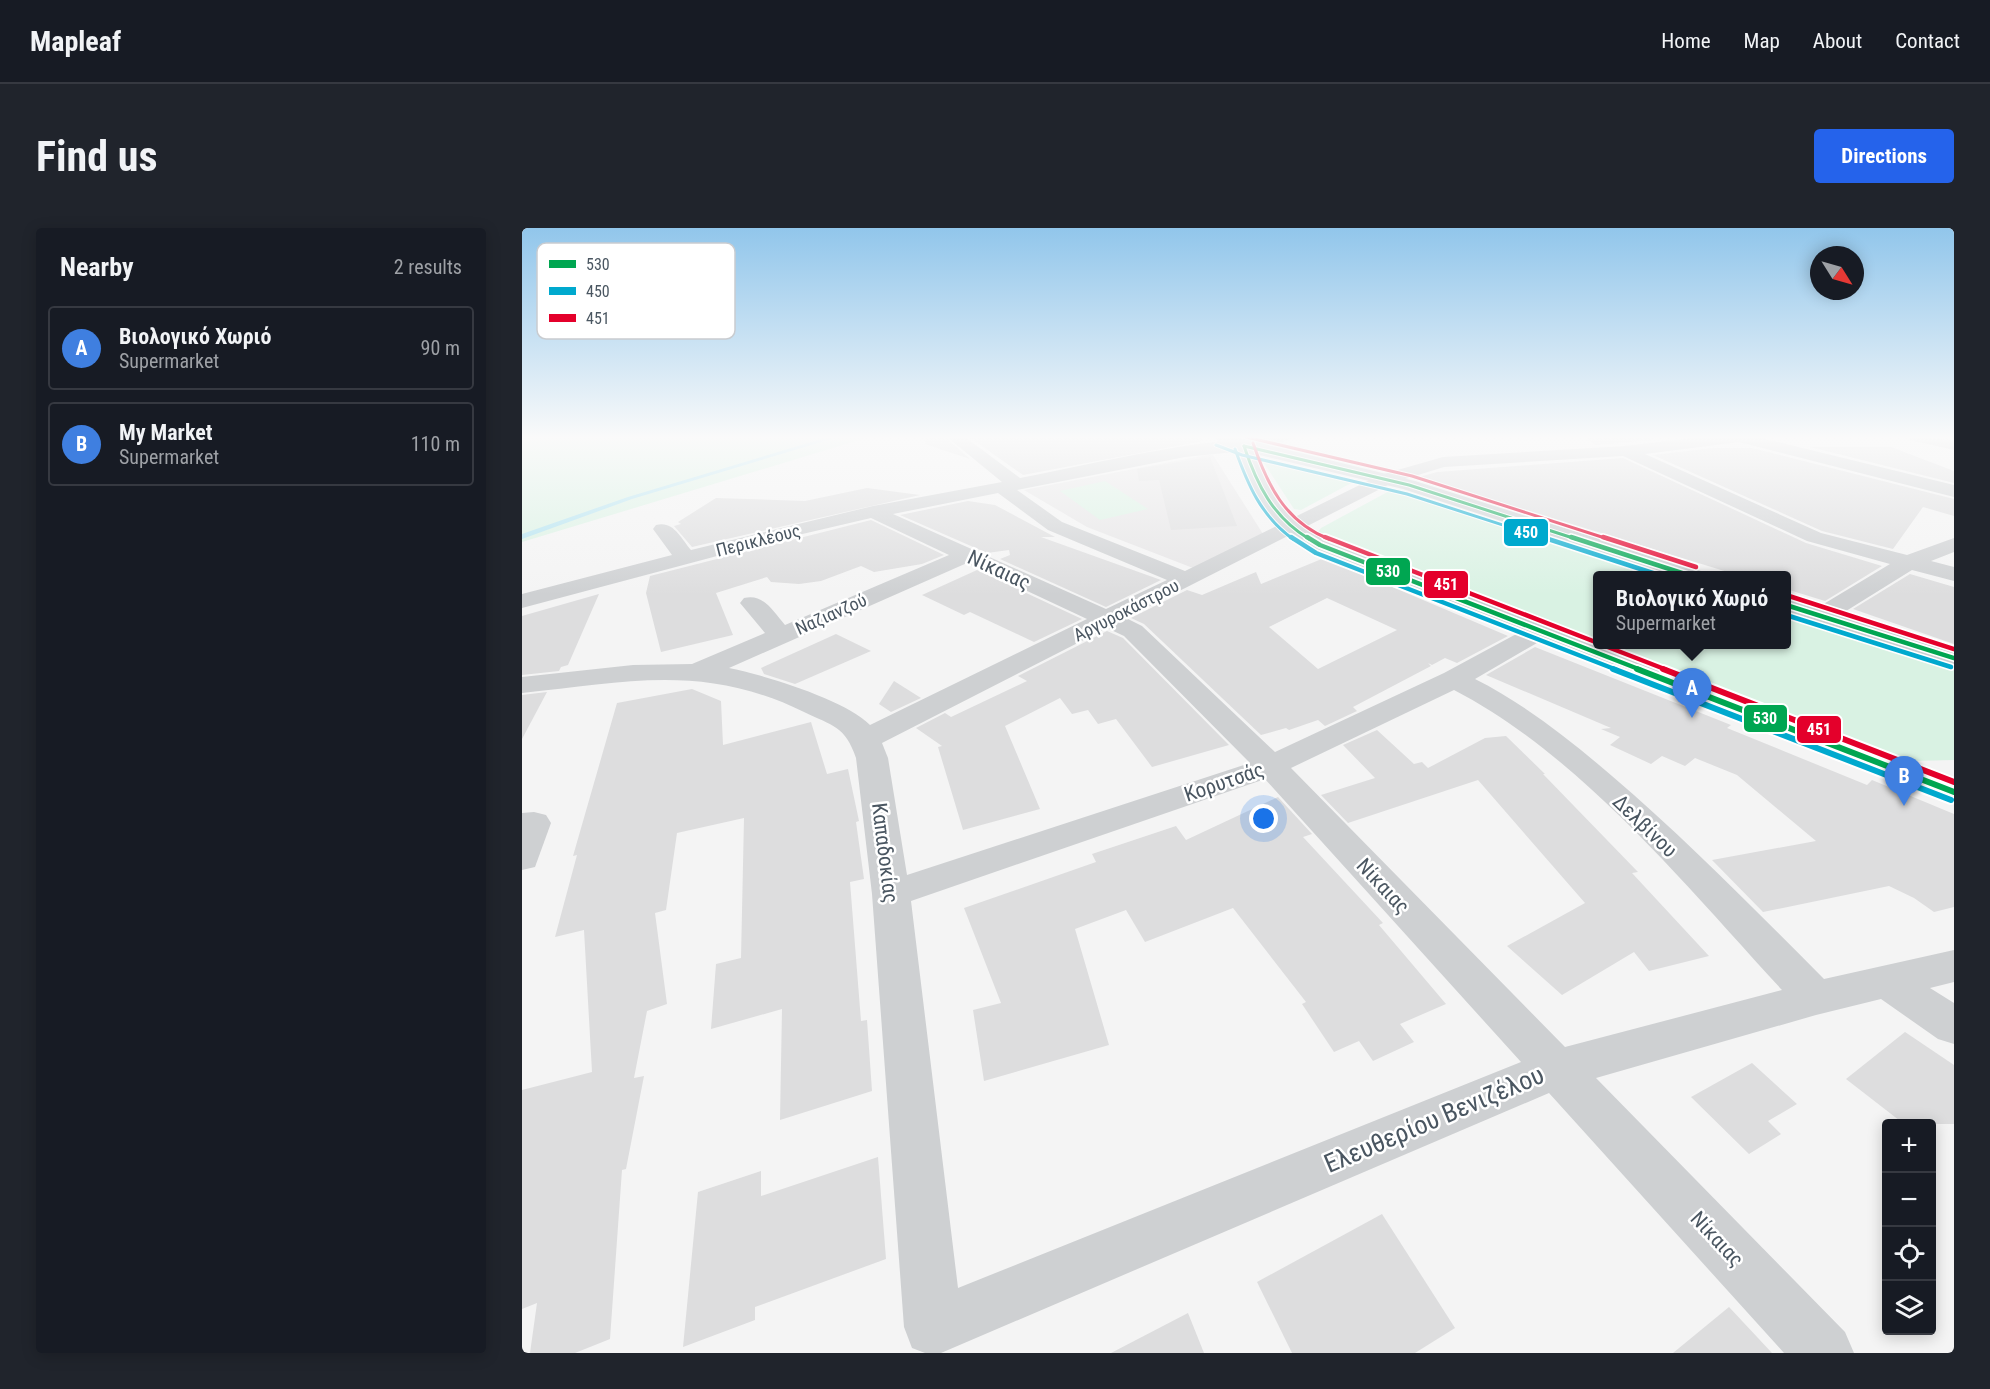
<!DOCTYPE html>
<html lang="en">
<head>
<meta charset="utf-8">
<style>
  :root { --surface:#171b24; --page:#20242c; --text:#f1f3f6; --muted:#9ea1a6; --line:#363941; --accent:#2563eb }
  body { margin:0; font-family:"Roboto Condensed",sans-serif; background:var(--page); color:var(--text) }
  .controls { position:absolute; right:18px; bottom:18px; display:grid; overflow:hidden; border-radius:6px; box-shadow:0 3px 15px #0003 }
  .controls button { width:54px; height:54px; display:grid; place-items:center; padding:0; border:0; border-bottom:2px solid var(--line); background:var(--surface); color:var(--text); font:30px sans-serif }
  .compass { position:absolute; left:1288px; top:18px; width:54px; height:54px; border-radius:50%; background:var(--surface); box-shadow:0 3px 15px #0003; rotate:127deg }
  .you { position:absolute; left:742px; top:591px; width:21px; height:21px; margin:-15px; border:4px solid #fff; border-radius:50%; background:#1a73e8; box-shadow:0 0 0 9px #1a73e833 }
  .badge { display:grid; place-items:center; width:39px; height:39px; border-radius:50%; background:var(--accent); color:#fff; font-size:20px; font-weight:700 }
  .pin { position:absolute; translate:-50% -50px; filter:drop-shadow(0 2px 3px #0008) }
  .pin::after { content:''; position:absolute; top:32px; width:21px; height:18px; background:inherit; clip-path:polygon(0 0,100% 0,50% 100%) }
  .popup { position:absolute; left:1071px; top:343px; width:198px; height:78px; box-sizing:border-box; display:grid; place-content:center; border-radius:6px; background:var(--surface); filter:drop-shadow(0 2px 4px #0005); font-size:20px; white-space:nowrap; color:var(--muted) }
  .popup b { font-size:22px; color:var(--text) }
  .popup::after { content:''; position:absolute; left:50%; top:100%; margin-left:-12px; border:12px solid transparent; border-top-color:var(--surface) }
  .list { margin:0; padding:0; list-style:none }
  h2 { display:flex; justify-content:space-between; align-items:center; height:78px; margin:0; padding:0 24px; font-size:26px }
  h2 small { font-size:20px; font-weight:400; color:var(--muted) }
  .list li { display:grid; grid-template-columns:39px 1fr auto; gap:18px; align-items:center; box-sizing:border-box; height:84px; margin:0 12px 12px; padding:0 12px; border:2px solid var(--line); border-radius:6px }
  .list b { display:block; font-size:22px; white-space:nowrap }
  .list p { margin:0; font-size:20px; white-space:nowrap; color:var(--muted) }
  .list em { font-size:20px; font-style:normal; color:var(--muted) }
  .icon { flex:none; width:33px; height:33px; fill:none; stroke:currentColor; stroke-width:2; stroke-linecap:round; stroke-linejoin:round }
  .map { position:relative; flex:none; width:1432px; height:1125px; overflow:hidden; border-radius:6px }
  header { display:flex; align-items:center; gap:36px; box-sizing:border-box; height:84px; padding:0 30px; background:var(--surface); border-bottom:2px solid var(--line) }
  header strong { font-size:28px }
  nav { display:flex; gap:33px; margin-inline-start:auto; font-size:21px }
  .intro { display:flex; align-items:center; justify-content:space-between; box-sizing:border-box; height:144px; padding:0 36px }
  h1 { margin:0; font-size:42px }
  .button { padding:15px 27px; border-radius:6px; background:var(--accent); color:#fff; font-size:21px; font-weight:700 }
  main { display:flex; gap:36px; padding:0 36px }
  aside { flex:1; background:var(--surface); border-radius:6px; box-shadow:0 3px 15px #0003 }
  .map>svg:first-child { display:block }
  .education { fill:#e6e5e6 }
  .green { fill:#d9f2e3 }
  .lines { fill:none; stroke-linecap:round; stroke-linejoin:round }
  .stream { fill:#aee2f0; fill-rule:evenodd }
  .building { fill:#ddddde; fill-rule:evenodd }
  .minor { fill:#ced0d2; fill-rule:evenodd }
  .major { fill:#caced1; fill-rule:evenodd }
  .bus-1-far2-casing { stroke:#fff; stroke-width:5 }
  .bus-1-far1-casing { stroke:#fff; stroke-width:8 }
  .bus-1-casing { stroke:#fff; stroke-width:10 }
  .bus-2-far2-casing { stroke:#fff; stroke-width:5 }
  .bus-2-far1-casing { stroke:#fff; stroke-width:8 }
  .bus-2-casing { stroke:#fff; stroke-width:10 }
  .bus-3-far2-casing { stroke:#fff; stroke-width:5 }
  .bus-3-far1-casing { stroke:#fff; stroke-width:8 }
  .bus-3-casing { stroke:#fff; stroke-width:10 }
  .bus-1-far2 { stroke:#00a651; stroke-width:3 }
  .bus-1-far1 { stroke:#00a651; stroke-width:4.5 }
  .bus-1 { stroke:#00a651; stroke-width:6 }
  .bus-2-far2 { stroke:#00a9ce; stroke-width:3 }
  .bus-2-far1 { stroke:#00a9ce; stroke-width:4.5 }
  .bus-2 { stroke:#00a9ce; stroke-width:6 }
  .bus-3-far2 { stroke:#e4002b; stroke-width:3 }
  .bus-3-far1 { stroke:#e4002b; stroke-width:4.5 }
  .bus-3 { stroke:#e4002b; stroke-width:6 }
  .labels { text-anchor:middle; dominant-baseline:central; stroke-width:5; stroke-linejoin:round; paint-order:stroke }
  .far-street-label { font-size:18px; fill:#4a5661; stroke:#fff }
  .street-label { font-size:21px; fill:#4a5661; stroke:#fff }
  .near-street-label { font-size:26px; fill:#4a5661; stroke:#fff }
  .key { fill:#fff; stroke:#c9ccd0; stroke-width:1.5 }
  .key-label { font-size:16px; fill:#4a5661 }
  .line-badge { stroke:#fff; stroke-width:2 }
  .badge-label { font-size:16px; text-anchor:middle; font-weight:bold; fill:#fff }
</style>
</head>
<body>
<header>
<strong>Mapleaf</strong>
<nav><a>Home</a><a>Map</a><a>About</a><a>Contact</a></nav>
</header>
<div class="intro"><h1>Find us</h1><a class="button">Directions</a></div>
<main>
<aside>
<h2>Nearby<small>2 results</small></h2>
<ul class="list">
<li><span class="badge" style="background:#3f7fe0">A</span><div><b>Βιολογικό Χωριό</b><p>Supermarket</p></div><em>90 m</em></li>
<li><span class="badge" style="background:#3f7fe0">B</span><div><b>My Market</b><p>Supermarket</p></div><em>110 m</em></li>
</ul>
</aside>
<div class="map">
<svg width="1432" height="1125" viewBox="0 0 1432 1125">
  <rect width="100%" height="100%" fill="#f4f4f4"/>
  <path class="education" d="M685 227H691L741 306 671 340 565 299 502 262Z"/>
  <g class="green">
    <path d="M0 209H347L0 314Z"/>
    <path d="M740 232 741 231 835 252 779 282 772 281Z"/>
    <path d="M583 253 626 281 578 292 538 263Z"/>
    <path d="M871 261 1140 347 1076 348 1075 415 793 308 799 300Z"/>
    <path d="M1265 387 1432 441V532L1390 533 1081 417 1264 416Z"/>
  </g>
  <g class="lines">
    <path class="stream" d="M306 209H316L110 271 0 311V306L106 269Z"/>
  </g>
  <g class="building">
    <path d="M404 209H423L448 231 403 216Z"/>
    <path d="M447 209H680L681 213 501 247Z"/>
    <path d="M1062 209H1123L1130 212 1074 217Z"/>
    <path d="M1288 219H1369L1432 243V255Z"/>
    <path d="M1191 220H1230L1432 271V288L1401 279 1371 321 1300 303 1131 227Z"/>
    <path d="M688 229 715 298 649 302 637 252 617 253 615 241Z"/>
    <path d="M1101 230 1284 315 1360 338 1303 373 1264 361V348L1212 346 897 249 915 244Z"/>
    <path d="M345 260 398 267 170 319 152 298 159 296 156 294 194 270 283 273Z"/>
    <path d="M446 273 473 277 533 309H519L639 352 584 379 478 331 488 327 487 322 465 325 378 287Z"/>
    <path d="M349 292 422 327 400 336 352 344 339 338 299 353 277 356 249 354 245 349 194 365 211 407 139 424 124 365 128 348Z"/>
    <path d="M802 330 986 408 935 435 923 430 910 437 906 435 909 438 831 479 835 483 803 498 796 492 767 502 764 500 739 507 622 396 609 390 665 362 680 367 734 344 739 356ZM805 370 875 402 796 441 747 399Z"/>
    <path d="M455 342 560 391 512 414 448 384 442 387 400 367Z"/>
    <path d="M1388 346 1432 359V416L1331 381Z"/>
    <path d="M77 366 46 437 39 439 37 443 0 447V388Z"/>
    <path d="M585 403 601 410 707 517 630 539 594 491 576 496 566 482 550 486 538 470 483 498 518 581 441 602 416 519 420 518 394 500 423 485 429 489 505 453 496 448Z"/>
    <path d="M314 406 349 423 273 456 242 446 239 440Z"/>
    <path d="M1013 419 1209 497 1205 500 1345 557 1350 552 1432 586V679L1412 684 1392 670 1367 658 1241 684 1190 632 1294 613 1215 547 1173 530 1163 538 1140 528 1129 536 1088 517 1098 509 1079 501 1089 500 964 447Z"/>
    <path d="M372 453 399 470 369 484 357 476Z"/>
    <path d="M170 461 199 473 201 517 289 494 305 546 326 541 337 593 334 594 342 651 328 654 339 793 345 792 350 863 258 892 260 781 189 801 194 736 219 730 222 590 155 605 144 682 133 685 145 776 125 783 112 850 122 848 104 941 100 942 88 1111 53 1125H8L15 1075 0 1081V862L70 844 62 702 33 709 55 627 51 628 95 475Z"/>
    <path d="M25 464 0 511V467Z"/>
    <path d="M855 502 892 536 900 534 906 540 963 510 984 508 1023 546H1021L1116 644 1110 645 1187 728 1127 743 1112 724 1040 767 985 718 1063 675 956 552 826 595 799 567 853 550 821 517Z"/>
    <path d="M756 569 790 606 781 609 861 695 857 697 924 776 878 796 892 814 851 833 837 813 812 824 780 776 784 774 711 680 623 714 604 682 553 701 587 817 462 853 451 782 479 775 442 680 574 634 570 626 654 598 664 612Z"/>
    <path d="M1383 804 1432 837V896H1382L1324 851Z"/>
    <path d="M1230 835 1275 876 1246 893 1259 906 1227 926 1169 869Z"/>
    <path d="M356 929 364 1031 233 1079V1092L161 1119 176 964 239 943V968Z"/>
    <path d="M860 986 933 1100 893 1125H770L735 1054Z"/>
    <path d="M1207 1079 1250 1125H1151Z"/>
    <path d="M666 1085 682 1125H589Z"/>
  </g>
  <g class="lines">
    <g class="minor">
      <path d="M425 209H443L498 250C587 233 678 209 769 209L767 212 722 223 663 229 495 262 540 294 663 343 858 247 921 229 1103 218 1178 209H1236L1432 257V269L1217 214 1123 226 1299 305 1385 327 1432 310V324L1409 333 1432 339V353L1390 342 1308 393 1299 395 1290 393 1287 388 1290 383 1368 336 1285 313 1101 228 922 239 870 255 604 390 620 398 753 524 922 445 1009 398 1018 395 1027 398 1031 403 1027 408 953 451C1003 476 1048 512 1090 548 1165 612 1233 682 1302 751L1432 722V754L1408 760 1432 775V816L1416 811 1359 771 1294 787 1074 850 1323 1104 1332 1125H1262L1027 865 419 1125H403L390 1120 382 1099 350 666 334 530C323 498 311 498 282 484 182 435 105 454 0 465V449L111 437 170 436 243 405 218 375 222 370C241 365 251 383 263 397L427 327 349 290 259 311 0 380V366L150 327 131 301 134 297C151 292 159 310 169 322L351 278 480 254ZM476 265 526 302 645 352 584 381 371 286ZM445 335 565 391 348 497C324 472 242 447 207 440ZM585 400 602 408 728 535 385 647 366 530 360 515ZM932 462C1058 527 1164 658 1260 762L1043 819 769 540ZM743 551 999 834 436 1060 389 673Z"/>
      <path d="M1386 209 1432 212V222L1388 212Z"/>
      <path d="M12 584 24 587 29 595 13 639 0 642V585Z"/>
    </g>
    <g class="major">
      <path d="M689 209H713L893 253 1179 343 1182 348H1147L881 261 733 226C750 271 762 290 805 313L1432 552V574L791 321 762 305 747 289 731 263 715 221Z"/>
      <path d="M1264 370 1432 421V438L1264 385Z"/>
    </g>
    <g class="bus-1-far2-casing">
      <g id="bus-1-far2">
        <path d="M722 218C735 257 751 289 787 311"/>
        <path d="M722 218 887 257 1054 311"/>
      </g>
    </g>
    <g class="bus-1-far1-casing">
      <g id="bus-1-far1">
        <path d="M785 309 798 317 1119 442"/>
        <path d="M1049 309 1169 348"/>
        <path d="M1264 377 1432 430"/>
      </g>
    </g>
    <g class="bus-1-casing">
      <path id="bus-1" d="M1115 441 1432 564"/>
    </g>
    <g class="bus-2-far2-casing">
      <g id="bus-2-far2">
        <path d="M694 217 720 227 885 266 1024 311"/>
        <path d="M713 221C726 257 739 288 771 311"/>
      </g>
    </g>
    <g class="bus-2-far1-casing">
      <g id="bus-2-far1">
        <path d="M769 309 794 325 1095 442"/>
        <path d="M1020 309 1140 348"/>
        <path d="M1264 387 1429 439"/>
      </g>
    </g>
    <g class="bus-2-casing">
      <path id="bus-2" d="M1091 441 1429 572"/>
    </g>
    <g class="bus-3-far2-casing">
      <g id="bus-3-far2">
        <path d="M724 209 890 248 1086 311"/>
        <path d="M731 215C745 256 763 294 807 311"/>
      </g>
    </g>
    <g class="bus-3-far1-casing">
      <g id="bus-3-far1">
        <path d="M803 309 1076 415"/>
        <path d="M1081 309 1174 339"/>
        <path d="M1267 368 1432 421"/>
        <path d="M1078 416 1145 442"/>
      </g>
    </g>
    <g class="bus-3-casing">
      <path id="bus-3" d="M1141 441 1432 554"/>
    </g>
    <use href="#bus-1-far2" class="bus-1-far2"/>
    <use href="#bus-1-far1" class="bus-1-far1"/>
    <use href="#bus-1" class="bus-1"/>
    <use href="#bus-2-far2" class="bus-2-far2"/>
    <use href="#bus-2-far1" class="bus-2-far1"/>
    <use href="#bus-2" class="bus-2"/>
    <use href="#bus-3-far2" class="bus-3-far2"/>
    <use href="#bus-3-far1" class="bus-3-far1"/>
    <use href="#bus-3" class="bus-3"/>
  </g>
  <linearGradient id="sky" x2="0" y2="1"><stop stop-color="#91c6eb"/><stop offset="0.57" stop-color="#fafafa"/><stop offset="1" stop-color="#fafafa" stop-opacity="0"/></linearGradient>
  <rect width="1432" height="367" fill="url(#sky)"/>
  <g class="labels">
    <g class="far-street-label">
      <text transform="translate(236 312) rotate(-14)">Περικλέους</text>
      <text transform="translate(604 382) rotate(-27)">Αργυροκάστρου</text>
      <text transform="translate(309 386) rotate(-24)">Ναζιανζού</text>
    </g>
    <g class="street-label">
      <text transform="translate(477 342) rotate(25)">Νίκαιας</text>
      <text transform="translate(702 554) rotate(-19)">Κορυτσάς</text>
      <text transform="translate(1123 598) rotate(44)">Δελβίνου</text>
      <text transform="translate(363 625) rotate(83)">Καπαδοκίας</text>
      <text transform="translate(861 658) rotate(47)">Νίκαιας</text>
      <text transform="translate(1195 1011) rotate(47)">Νίκαιας</text>
    </g>
    <g class="near-street-label">
      <text transform="translate(912 891) rotate(-23)">Ελευθερίου Βενιζέλου</text>
    </g>
  </g>
  <rect x="15" y="15" width="198" height="96" rx="9" class="key"/>
  <rect x="27" y="32" width="27" height="8" fill="#00a651"/>
  <rect x="27" y="59" width="27" height="8" fill="#00a9ce"/>
  <rect x="27" y="86" width="27" height="8" fill="#e4002b"/>
  <g class="key-label">
    <text x="64" y="42">530</text>
    <text x="64" y="69">450</text>
    <text x="64" y="96">451</text>
  </g>
  <g class="line-badge">
    <rect x="981" y="290" width="46" height="29" rx="6" fill="#00a9ce"/>
    <rect x="843" y="329" width="46" height="29" rx="6" fill="#00a651"/>
    <rect x="901" y="342" width="46" height="29" rx="6" fill="#e4002b"/>
    <rect x="1221" y="476" width="45" height="29" rx="6" fill="#00a651"/>
    <rect x="1274" y="487" width="46" height="29" rx="6" fill="#e4002b"/>
  </g>
  <g class="badge-label">
    <text x="1004" y="310">450</text>
    <text x="866" y="349">530</text>
    <text x="924" y="362">451</text>
    <text x="1243" y="496">530</text>
    <text x="1297" y="507">451</text>
  </g>
</svg>
<div class="controls">
<button>+</button>
<button>−</button>
<button><svg class="icon" aria-label="locate" viewBox="0 0 24 24"><circle cx="12" cy="12" r="6"/><path d="M12 2v4M12 18v4M2 12h4M18 12h4"/></svg></button>
<button><svg class="icon" aria-label="layers" viewBox="0 0 24 24"><path d="M12 4l9 5-9 5-9-5zM3 14l9 5 9-5"/></svg></button>
</div>
<svg class="compass" viewBox="-18 -18 36 36"><path d="M0-13l5 13h-10z" fill="#e53935"/><path d="M0 13l5-13h-10z" fill="#9ea1a6"/></svg>
<div class="you"></div>
<div class="pin badge" style="left:1170px;top:490px;background:#3f7fe0">A</div>
<div class="popup"><b>Βιολογικό Χωριό</b>Supermarket</div>
<div class="pin badge" style="left:1382px;top:578px;background:#3f7fe0">B</div>
</div>
</main>
</body>
</html>
